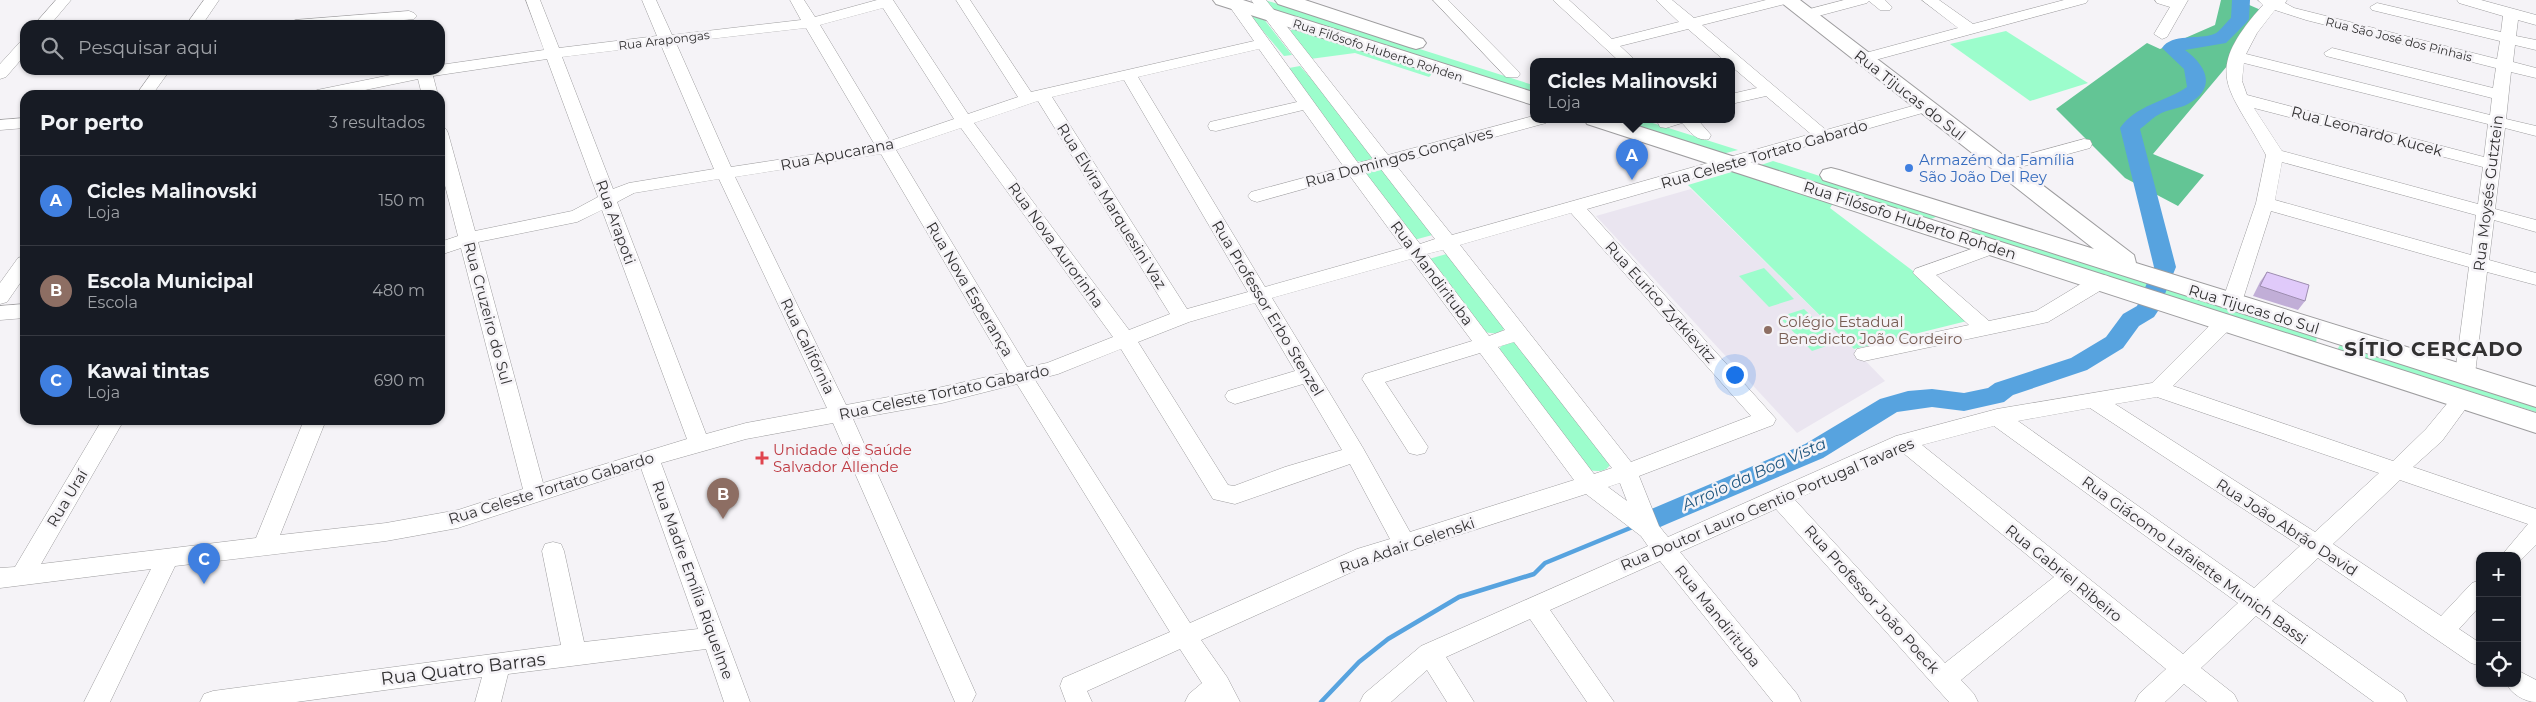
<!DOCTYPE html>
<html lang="pt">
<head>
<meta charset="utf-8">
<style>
  :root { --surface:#171b24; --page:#242831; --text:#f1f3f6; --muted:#9ea1a6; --line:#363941; --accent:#0b8043 }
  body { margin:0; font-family:Montserrat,sans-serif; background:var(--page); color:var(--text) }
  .controls { position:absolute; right:15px; bottom:15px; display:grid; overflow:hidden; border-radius:10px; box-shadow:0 1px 4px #0004 }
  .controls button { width:45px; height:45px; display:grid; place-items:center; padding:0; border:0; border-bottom:1px solid var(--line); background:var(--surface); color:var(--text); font:25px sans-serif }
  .you { position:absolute; left:1734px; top:374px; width:18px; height:18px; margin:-12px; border:4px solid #fff; border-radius:50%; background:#1a73e8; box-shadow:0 0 0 8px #1a73e833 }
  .badge { display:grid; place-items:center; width:32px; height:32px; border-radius:50%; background:var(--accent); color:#fff; font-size:16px; font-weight:700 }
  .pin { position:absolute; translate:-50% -41px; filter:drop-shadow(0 1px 2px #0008) }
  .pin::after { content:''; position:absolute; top:26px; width:18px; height:15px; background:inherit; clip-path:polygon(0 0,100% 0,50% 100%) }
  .popup { position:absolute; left:1530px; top:58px; width:205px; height:65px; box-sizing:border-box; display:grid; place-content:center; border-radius:10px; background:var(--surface); filter:drop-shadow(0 1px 4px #0005); font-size:16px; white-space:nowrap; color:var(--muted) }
  .popup b { font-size:19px; color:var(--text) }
  .popup::after { content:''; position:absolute; left:50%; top:100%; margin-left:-10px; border:10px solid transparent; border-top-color:var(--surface) }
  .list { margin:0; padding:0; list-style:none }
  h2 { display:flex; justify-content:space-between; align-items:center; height:65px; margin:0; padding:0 20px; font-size:21px }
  h2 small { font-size:16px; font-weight:400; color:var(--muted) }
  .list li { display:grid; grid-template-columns:32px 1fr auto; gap:15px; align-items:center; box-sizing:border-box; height:90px; padding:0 20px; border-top:1px solid var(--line) }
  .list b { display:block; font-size:19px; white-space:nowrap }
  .list p { margin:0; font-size:16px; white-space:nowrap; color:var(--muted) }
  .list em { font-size:16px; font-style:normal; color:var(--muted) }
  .icon { flex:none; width:28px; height:28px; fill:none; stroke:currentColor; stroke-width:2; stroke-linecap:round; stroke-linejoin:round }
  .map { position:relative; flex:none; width:2536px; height:702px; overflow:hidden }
  .search { position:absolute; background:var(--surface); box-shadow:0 1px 4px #0004; left:20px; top:20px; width:425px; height:55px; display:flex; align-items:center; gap:12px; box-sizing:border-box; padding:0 18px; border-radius:15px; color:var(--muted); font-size:19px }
  .panel { position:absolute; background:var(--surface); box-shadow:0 1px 4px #0004; left:20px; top:90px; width:425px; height:335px; border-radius:15px }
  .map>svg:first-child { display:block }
  .built { fill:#eae5f0 }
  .green { fill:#9cfdcc }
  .forest { fill:#63c595 }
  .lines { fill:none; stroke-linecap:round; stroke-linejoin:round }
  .stream { stroke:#57a3df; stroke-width:4.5 }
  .river { fill:#57a3df; fill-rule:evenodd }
  .minor-casing { stroke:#9e9d9f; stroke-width:1 }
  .major-casing { stroke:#9e9d9f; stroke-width:2 }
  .minor { fill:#fff; fill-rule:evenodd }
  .major { fill:#fff; fill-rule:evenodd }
  .wall { fill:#c1aed7 }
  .building { fill:#e0cafa; stroke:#9d8daf }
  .shop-dot { fill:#3f7fe0; stroke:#f5f3f7; stroke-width:2 }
  .education-dot { fill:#8d6e63; stroke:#f5f3f7; stroke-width:2 }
  .health-dot { fill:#e0444e; stroke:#f5f3f7; stroke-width:2 }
  .labels { text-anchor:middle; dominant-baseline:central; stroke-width:5; stroke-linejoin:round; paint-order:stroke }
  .far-street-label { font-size:12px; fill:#323132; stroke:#f5f3f7 }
  .street-label { font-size:15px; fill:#323132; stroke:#f5f3f7 }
  .shop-label { font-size:15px; fill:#366cbe; stroke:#f5f3f7; text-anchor:start }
  .education-label { font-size:15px; fill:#785e54; stroke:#f5f3f7; text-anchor:start }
  .health-label { font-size:15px; fill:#be3a42; stroke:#f5f3f7; text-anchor:start }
  .water-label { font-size:16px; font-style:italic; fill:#1f567f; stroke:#f5f3f7 }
  .near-street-label { font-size:18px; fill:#323132; stroke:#f5f3f7 }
  .district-label { font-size:20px; font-weight:bold; letter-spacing:1px; fill:#323132; stroke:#f5f3f7 }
</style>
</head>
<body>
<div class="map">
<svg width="2536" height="702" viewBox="0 0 2536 702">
  <rect width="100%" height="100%" fill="#f5f3f7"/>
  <path class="built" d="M1691 189 1854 349 1885 381 1797 433 1596 216Z"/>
  <g class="green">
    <path d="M1265 0 1533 85V95L1269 12Z"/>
    <path d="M1247 12 1263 18 1292 55 1284 56Z"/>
    <path d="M1294 28 1433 73 1429 77 1355 53 1310 59 1290 31Z"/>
    <path d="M2006 31 2088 83 2030 101 1950 44Z"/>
    <path d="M1300 66 1351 124 1373 158 1364 162 1356 161 1311 104 1289 68Z"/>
    <path d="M1609 119H1640L1738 150 1722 154Z"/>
    <path d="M1773 161 1934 213 1936 217 1931 219 1758 166Z"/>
    <path d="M1375 168H1382L1436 234 1414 240 1365 175 1368 170Z"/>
    <path d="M1735 171 1833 203 1830 208 1913 271 1967 321 1854 349 1688 185Z"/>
    <path d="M1972 229H1977L2317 333 2316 346 1971 233Z"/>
    <path d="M1450 253 1505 328C1499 335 1491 334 1483 331L1429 259Z"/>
    <path d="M1764 268 1794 299 1769 307 1739 276Z"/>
    <path d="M1804 309 1838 342 1812 351 1779 317Z"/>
    <path d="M1514 342 1611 463C1607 472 1598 472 1589 470L1499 349 1503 344Z"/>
    <path d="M2340 345 2536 400V412L2337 350Z"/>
  </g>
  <path class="forest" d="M2221 0H2238L2263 11 2249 40 2153 154 2204 175 2178 206 2125 178 2056 109 2147 43 2160 49 2215 25Z"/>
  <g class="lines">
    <path class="stream" d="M1321 702 1359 662 1388 639 1459 597 1534 574 1545 563 1635 526"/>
    <path class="river" d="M2232 0H2250L2249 19 2246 23 2226 43 2185 50C2207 66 2217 88 2188 104 2179 109 2167 109 2158 115 2152 118 2146 125 2140 129L2176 267 2158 311 2154 317 2139 326 2123 348 2087 370 2013 395 2004 402 1964 411 1932 407 1897 412 1823 458 1667 524 1658 528 1649 524 1645 517 1649 510 1805 444 1880 399 1908 391 1932 389 1964 393 1988 388 1995 383 2071 358 2106 337 2123 314 2137 306 2154 267 2120 128C2136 105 2165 102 2187 87L2184 69 2162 48C2172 33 2199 40 2214 34 2220 32 2226 22 2231 18Z"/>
    <g class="minor-casing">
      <g id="minor">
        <path d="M56 0H71L50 25H34Z"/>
        <path d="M204 0H219L202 25H186Z"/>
        <path d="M526 0H540L559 48 657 36 642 0H656L672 35 801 20 790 0H804L815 17 877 0H893L968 114 1018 97 956 0H970L1031 92 1254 41 1225 0H1240L1358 163 1373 159 1251 0H1266L1388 155 1533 116V119H1548L1546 123 1395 164 1452 235 1811 134 1766 96 1731 104V94L1757 88 1731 66V61H1725L1688 29 1620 46 1636 61H1619L1553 0H1569L1612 39 1679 22 1656 0H1672L1694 18 1766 0H1791L1789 3 1702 25 1826 130 1927 102 1935 107 1933 110 1587 209 1776 419 1773 425 1639 476 1659 526 1668 537 1896 436 1997 409 2152 383 2218 317 2225 315 2232 317 2235 322 2232 327 2173 386 2393 461 2426 429 2455 394 2462 391 2469 394 2472 399 2469 404 2442 441 2413 467 2536 509V545L2517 564V556H2501L2528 524 2400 480 2333 544 2441 616 2472 583 2480 580V606L2459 629 2480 643V666L2471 663 2318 558 2272 601 2403 694 2407 702H2374L2256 616 2201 668 2234 694 2238 702H2207L2184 684 2165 702H2135L2139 694 2166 669 2070 590 1961 680 1974 694 1978 702H1949L1776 509 1680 552 1797 694 1801 702H1773L1660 561 1550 610 1614 702H1587L1530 619 1446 657 1474 702H1447L1427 670 1391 702H1360L1364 694 1421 646 1648 546 1641 536 1586 494 1372 563 1201 640 1227 677 1240 702H1185L1189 694 1202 683 1180 649 1087 691 1092 702H1066L1060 686 1063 678 1170 632 1017 384 942 403 853 419 976 694 972 702H955L833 423 746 439 661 463 750 702H724L706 649 508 674 501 702H475L482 677 296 702H200L204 694 213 691 561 645 542 551 545 544 553 542 561 544 564 551 584 642 698 629 641 468 458 528 386 541 175 566 110 702H84L151 569 0 588V568L15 567 102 420H124L41 564 256 538 304 420H326L280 535 386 523 458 510 523 489 461 248 440 255V242L458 236 440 166V128L446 129 448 133 475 231 572 211 598 197 547 59 433 76 438 95H422L418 79 341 95H309L317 90 415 70H440V65L544 50ZM883 8 954 119 890 141 820 25ZM806 28 875 145 731 167 676 43ZM661 45 714 169 629 183 613 189 562 57ZM1259 49 1297 102 1210 122 1208 126 1210 130 1216 131 1303 110 1344 167 1251 192 1248 196 1251 200 1257 202 1350 176 1403 248 1265 287 1138 77ZM1124 80 1248 292 1187 309 1052 97ZM1038 101 1170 314 1129 330 974 123ZM961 128 1113 337 1047 363 1027 367 896 150ZM881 154 1009 372 942 387 846 405 735 177ZM1380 168 1435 239 1420 244 1365 172ZM719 179 827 408 746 423 706 434 617 202 634 193ZM602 210 687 439 543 483 478 242 577 222ZM1571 213 1751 416 1631 462 1460 245ZM1443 250 1505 330 1489 336 1427 254ZM1411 259 1472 341 1365 374 1362 379 1409 453 1417 455 1425 453 1428 447 1385 382 1480 353 1574 480 1410 532 1363 448 1272 298ZM1255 303 1295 371 1228 391 1225 396 1228 401 1235 404 1303 384 1342 450 1285 467 1234 486 1228 485 1138 342 1189 322ZM1514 342 1612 468 1594 474 1498 347ZM1121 349 1213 499 1235 504 1350 464 1390 539 1357 549 1190 623 1035 380 1058 374ZM2157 397 2379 473 2315 532 2115 404ZM2090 408 2300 546 2254 588 2018 421ZM1994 426 2238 603 2183 654 1922 445ZM1902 452 2054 577 1945 663 1795 500ZM1620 483 1627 501 1608 487Z"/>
        <path d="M1433 0H1448L1518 71 1520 74 1518 77H1506Z"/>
        <path d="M1844 0H1885L1892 7 1890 10H1880L1869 1 1867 3 1807 19 1799 14 1802 11Z"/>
        <path d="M1922 0H1939L1973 24 2064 0H2088L2086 3 1864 63 1858 61 1856 58 1858 55 1958 28Z"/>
        <path d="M2155 0H2188L2167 37 2162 39 2154 34 2170 7 2157 3Z"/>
        <path d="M2258 0H2287L2285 3 2294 8 2497 59 2500 41 2372 10 2370 7 2377 3 2501 32 2503 16 2459 3 2457 0H2481L2536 15V25L2518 20 2516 36 2536 40V50L2515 45 2513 62 2536 68V78L2511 72 2506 119 2536 126V136L2505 128 2495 209 2536 220V232L2494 220 2489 260 2536 273V285L2487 272 2475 374 2472 379 2465 381 2458 379 2455 374 2469 267 2271 211 2242 302 2239 307 2232 309 2225 307 2222 302 2256 203 2266 155C2230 87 2200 75 2263 5ZM2275 10 2306 20 2496 68 2493 88 2332 48 2324 53 2326 56 2492 98 2490 115 2246 54 2257 33ZM2244 63 2488 124 2484 157 2247 95 2242 81ZM2254 108 2483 167 2478 204 2282 151ZM2282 162 2476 215 2471 255 2275 200Z"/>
        <path d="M409 11 414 13 417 16 414 19 353 25H287L295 20Z"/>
        <path d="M25 40V55L6 77 0 79V64L20 42Z"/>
        <path d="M154 70H170L152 95H136Z"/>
        <path d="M25 118V128L0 130V120Z"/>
        <path d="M1662 119H1697L1711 135 1709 139C1696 142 1690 131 1682 123L1666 128 1660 127 1658 123Z"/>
        <path d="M2084 139 2090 140 2092 144 2090 148 2002 172 1996 171 1993 167 1996 163Z"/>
        <path d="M1994 241 2001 243 2003 247 2001 251 1936 275 1989 321 2036 311 2094 276 2101 275 2108 276 2110 281 2108 286 2048 322 1864 361 1857 359 1854 354 1857 349 1969 325 1913 273 1915 269Z"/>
        <path d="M25 256V276L7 302 0 304V283L18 258Z"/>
        <path d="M25 304V318L0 320V306Z"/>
        <path d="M2517 670 2536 680V702C2525 702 2511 694 2506 683H2517Z"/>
      </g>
    </g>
    <g class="major-casing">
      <g id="major">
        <path d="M1213 0H1243L1533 92V105L1216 4Z"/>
        <path d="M1275 0H1305L1423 39 1426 43 1423 47 1416 49 1409 47 1278 4Z"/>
        <path d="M1778 0H1800L2134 255 2136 263 2536 387V407L1823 180 1820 175 1823 170 1831 168 1839 170 2094 249Z"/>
        <path d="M1584 119H1616L2536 413V433L1587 124Z"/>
      </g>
    </g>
    <use href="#minor" class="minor"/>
    <use href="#major" class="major"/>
  </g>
  <path class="wall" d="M2267 272 2305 301 2298 310 2253 296 2260 282Z"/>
  <path class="building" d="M2267 272 2309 285 2305 301 2260 286Z"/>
  <circle class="shop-dot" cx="1909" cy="168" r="5"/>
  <circle class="education-dot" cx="1768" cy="330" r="5"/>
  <path class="health-dot" d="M759.5 450.5h5v5h5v5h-5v5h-5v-5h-5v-5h5z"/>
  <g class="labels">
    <g class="far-street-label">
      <text transform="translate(2399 39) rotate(14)">Rua São José dos Pinhais</text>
      <text transform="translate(664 40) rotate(-7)">Rua Arapongas</text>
      <text transform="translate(1378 50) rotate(18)">Rua Filósofo Huberto Rohden</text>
    </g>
    <g class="street-label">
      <text transform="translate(1910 95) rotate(38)">Rua Tijucas do Sul</text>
      <text transform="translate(2367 131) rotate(15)">Rua Leonardo Kucek</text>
      <text transform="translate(837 154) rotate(-11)">Rua Apucarana</text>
      <text transform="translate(1764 154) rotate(-16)">Rua Celeste Tortato Gabardo</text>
      <text transform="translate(1399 157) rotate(-15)">Rua Domingos Gonçalves</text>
      <text transform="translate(2488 193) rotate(-83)">Rua Moysés Gutztein</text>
      <text transform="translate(1112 206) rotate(58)">Rua Elvira Marquesini Vaz</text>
      <text transform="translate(1910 220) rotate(18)">Rua Filósofo Huberto Rohden</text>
      <text transform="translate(616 222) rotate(70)">Rua Arapoti</text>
      <text transform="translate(1056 245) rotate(54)">Rua Nova Aurorinha</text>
      <text transform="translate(1432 273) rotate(53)">Rua Mandirituba</text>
      <text transform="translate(970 289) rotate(59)">Rua Nova Esperança</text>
      <text transform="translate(1661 302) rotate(48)">Rua Eurico Zytkievitz</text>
      <text transform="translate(1268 308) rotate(59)">Rua Professor Erbo Stenzel</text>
      <text transform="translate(2254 309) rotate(17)">Rua Tijucas do Sul</text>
      <text transform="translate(488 313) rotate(75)">Rua Cruzeiro do Sul</text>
      <text transform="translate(808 346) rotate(64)">Rua Califórnia</text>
      <text transform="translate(944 392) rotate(-12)">Rua Celeste Tortato Gabardo</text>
      <text transform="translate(551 488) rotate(-17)">Rua Celeste Tortato Gabardo</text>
      <text transform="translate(67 498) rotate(-59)">Rua Uraí</text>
      <text transform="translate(1767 504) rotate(-23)">Rua Doutor Lauro Gentio Portugal Tavares</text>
      <text transform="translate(2287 527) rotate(33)">Rua João Abrão David</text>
      <text transform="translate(1407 545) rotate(-19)">Rua Adair Gelenski</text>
      <text transform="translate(2195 560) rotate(36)">Rua Giácomo Lafaiette Munich Bassi</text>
      <text transform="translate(2064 573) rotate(39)">Rua Gabriel Ribeiro</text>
      <text transform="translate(693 580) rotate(70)">Rua Madre Emília Riquelme</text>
      <text transform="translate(1872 599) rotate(48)">Rua Professor João Poeck</text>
      <text transform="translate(1718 616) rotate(51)">Rua Mandirituba</text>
    </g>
    <g class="shop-label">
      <text x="1919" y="159">Armazém da Família<tspan x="1919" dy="17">São João Del Rey</tspan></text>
    </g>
    <g class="education-label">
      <text x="1778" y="321">Colégio Estadual<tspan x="1778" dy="17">Benedicto João Cordeiro</tspan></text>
    </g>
    <g class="health-label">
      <text x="773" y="449">Unidade de Saúde<tspan x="773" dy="17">Salvador Allende</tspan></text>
    </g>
    <g class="water-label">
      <text transform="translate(1754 474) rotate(-24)">Arroio da Boa Vista</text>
    </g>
    <g class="near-street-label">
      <text transform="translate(463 669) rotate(-7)">Rua Quatro Barras</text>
    </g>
    <g class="district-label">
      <text x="2434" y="349">SÍTIO CERCADO</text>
    </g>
  </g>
</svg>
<div class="controls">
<button>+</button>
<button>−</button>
<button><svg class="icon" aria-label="locate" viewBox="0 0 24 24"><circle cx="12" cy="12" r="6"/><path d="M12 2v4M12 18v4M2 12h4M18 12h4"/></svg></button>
</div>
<div class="you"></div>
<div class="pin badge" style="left:1632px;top:180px;background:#3f7fe0">A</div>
<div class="popup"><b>Cicles Malinovski</b>Loja</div>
<div class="pin badge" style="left:723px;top:519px;background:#8d6e63">B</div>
<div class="pin badge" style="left:204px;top:584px;background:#3f7fe0">C</div>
<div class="search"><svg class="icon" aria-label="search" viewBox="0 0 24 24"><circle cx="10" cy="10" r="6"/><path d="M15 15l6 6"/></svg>Pesquisar aqui</div>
<section class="panel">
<h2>Por perto<small>3 resultados</small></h2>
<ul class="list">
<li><span class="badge" style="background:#3f7fe0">A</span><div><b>Cicles Malinovski</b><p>Loja</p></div><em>150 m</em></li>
<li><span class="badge" style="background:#8d6e63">B</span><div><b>Escola Municipal</b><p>Escola</p></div><em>480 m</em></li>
<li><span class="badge" style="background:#3f7fe0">C</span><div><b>Kawai tintas</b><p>Loja</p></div><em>690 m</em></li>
</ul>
</section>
</div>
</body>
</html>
